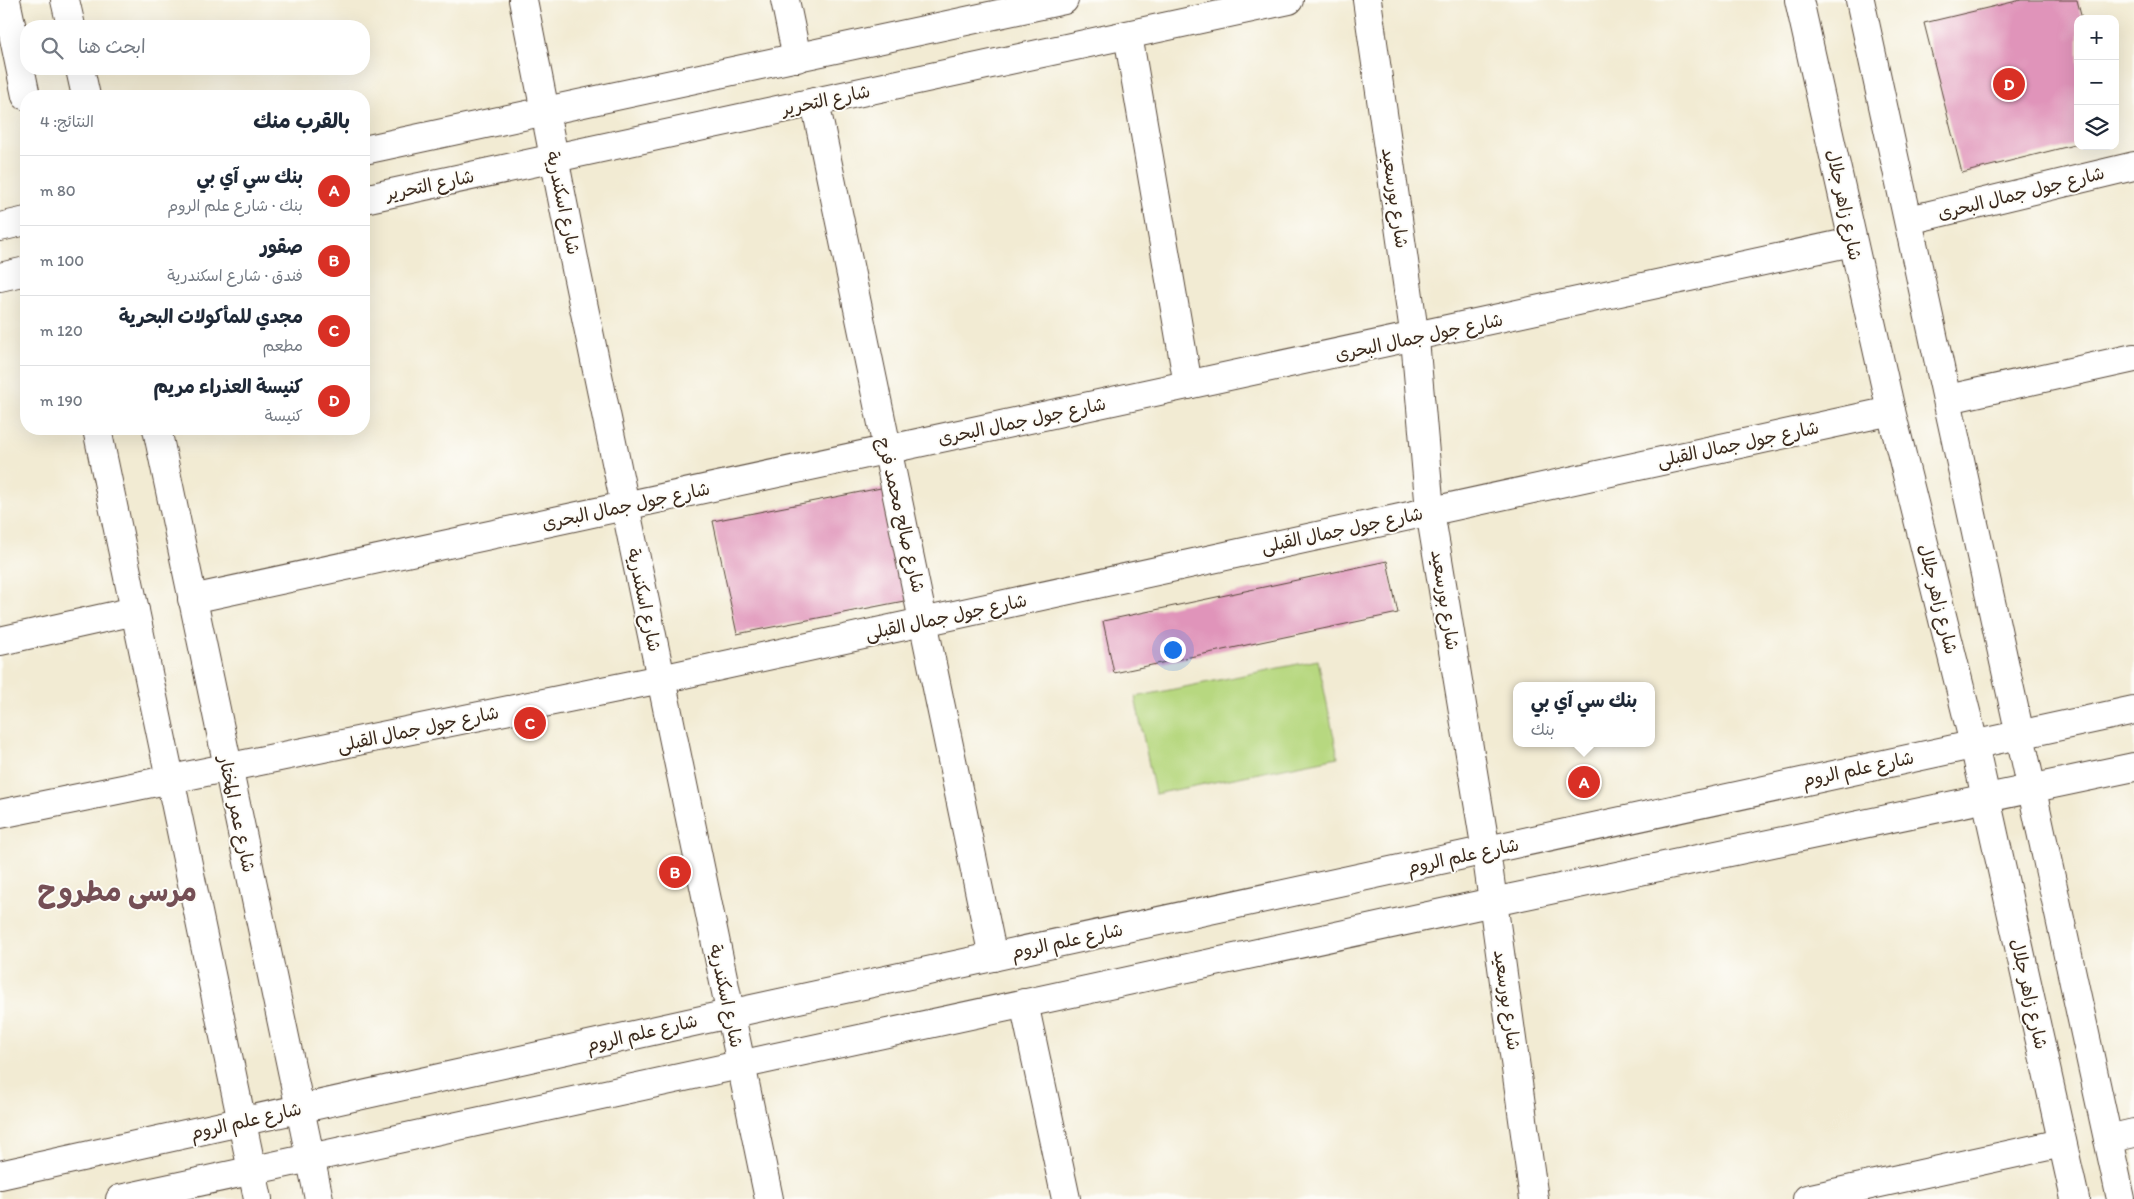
<!DOCTYPE html>
<html lang="ar">
<head>
<meta charset="utf-8">
<style>
  :root { --surface:#fff; --page:#f2f2f3; --text:#1f2937; --muted:#747a83; --line:#e0e1e3; --accent:#d93025 }
  body { margin:0; font-family:Itim,"Playpen Sans Arabic",sans-serif; background:var(--page); color:var(--text); direction:rtl }
  .controls { position:absolute; right:15px; top:15px; display:grid; overflow:hidden; border-radius:10px; box-shadow:0 5px 20px #0002 }
  .controls button { width:45px; height:45px; display:grid; place-items:center; padding:0; border:0; border-bottom:1px solid var(--line); background:var(--surface); color:var(--text); font:25px sans-serif }
  .you { position:absolute; left:1172px; top:649px; width:18px; height:18px; margin:-12px; border:4px solid #fff; border-radius:50%; background:#1a73e8; box-shadow:0 0 0 8px #1a73e833 }
  .badge { display:grid; place-items:center; width:32px; height:32px; border-radius:50%; background:var(--accent); color:#fff; font-size:16px; font-weight:700 }
  .pin { position:absolute; translate:-50% -50%; border:2px solid #fff; box-shadow:0 1px 5px #0006 }
  .popup { position:absolute; left:1513px; top:682px; width:142px; height:65px; box-sizing:border-box; display:grid; place-content:center; border-radius:10px; background:var(--surface); filter:drop-shadow(0 1px 4px #0005); font-size:16px; white-space:nowrap; color:var(--muted) }
  .popup b { font-size:19px; color:var(--text) }
  .popup::after { content:''; position:absolute; left:50%; top:100%; margin-left:-10px; border:10px solid transparent; border-top-color:var(--surface) }
  .list { margin:0; padding:0; list-style:none }
  h2 { display:flex; justify-content:space-between; align-items:center; height:65px; margin:0; padding:0 20px; font-size:21px }
  h2 small { font-size:16px; font-weight:400; color:var(--muted) }
  .list li { display:grid; grid-template-columns:32px 1fr auto; gap:15px; align-items:center; box-sizing:border-box; height:70px; padding:0 20px; border-top:1px solid var(--line) }
  .list b { display:block; font-size:19px; white-space:nowrap }
  .list p { margin:0; font-size:16px; white-space:nowrap; color:var(--muted) }
  .list em { font-size:16px; font-style:normal; color:var(--muted) }
  .icon { flex:none; width:28px; height:28px; fill:none; stroke:currentColor; stroke-width:2; stroke-linecap:round; stroke-linejoin:round }
  .map { position:relative; flex:none; width:2134px; height:1199px; overflow:hidden; direction:ltr }
  .search { position:absolute; background:var(--surface); box-shadow:0 5px 20px #0002; left:20px; top:20px; width:350px; height:55px; display:flex; align-items:center; gap:12px; box-sizing:border-box; padding:0 18px; border-radius:20px; color:var(--muted); font-size:19px }
  .panel { position:absolute; background:var(--surface); box-shadow:0 5px 20px #0002; left:20px; top:90px; width:350px; height:345px; border-radius:20px; direction:rtl }
  .map>svg:first-child { display:block }
  .green { fill:#b7d880; stroke:#79814f }
  .building { fill:#e094ba }
  .lines { fill:none; stroke-linecap:round; stroke-linejoin:round }
  .minor-casing { stroke:#564739; stroke-width:30 }
  .minor { stroke:#fff; stroke-width:28 }
  .labels { text-anchor:middle; dominant-baseline:central; stroke-width:4; stroke-linejoin:round; paint-order:stroke }
  .street-label { font-size:18px; fill:#3b2a1e; stroke:#fdfcf7 }
  .town-label { font-size:28px; font-weight:bold; fill:#754f55; stroke:#fdfcf7 }
</style>
</head>
<body>
<div class="map">
<svg width="2134" height="1199" viewBox="0 0 2134 1199">
  <rect width="100%" height="100%" fill="#fdfcf7"/>
  <filter id="ink" filterUnits="userSpaceOnUse"><feTurbulence type="fractalNoise" baseFrequency=".02" numOctaves="2"/><feDisplacementMap in="SourceGraphic" scale="10" xChannelSelector="R" yChannelSelector="G"/><feConvolveMatrix kernelMatrix="1 2 1 2 8 2 1 2 1" color-interpolation-filters="sRGB"/></filter>
  <filter id="wash" filterUnits="userSpaceOnUse"><feTurbulence type="fractalNoise" baseFrequency=".0096" numOctaves="4" result="noise"/><feDisplacementMap in="SourceGraphic" scale="20" xChannelSelector="R" yChannelSelector="G"/><feGaussianBlur stdDeviation="1.12" result="paint"/><feColorMatrix in="noise" values="0 0 0 0 0 0 0 0 0 0 0 0 0 0 0 0 0 1.4 0 .05"/><feComposite in="paint" operator="in"/></filter>
  <g filter="url(#wash)">
    <rect width="100%" height="100%" fill="#f2ebd3"/>
    <path class="green" d="M1318 660 1338 757 1155 794 1135 697Z"/>
    <g id="blocks">
      <g class="building">
        <path d="M2021 0H2077L2082 19H2078V144L1962 173 1924 23Z"/>
        <path d="M886 487 909 600 737 634 713 521Z"/>
        <path d="M1387 561 1398 613 1114 673 1103 621Z"/>
      </g>
    </g>
  </g>
  <g filter="url(#ink)">
    <use href="#blocks" fill-opacity="0" stroke="#564739" stroke-width="1"/>
    <g class="lines">
      <g class="minor-casing">
        <g id="minor">
          <path d="M6 0 26 96"/>
          <path d="M65 0 71 26"/>
          <path d="M523 0 577 274 769 1199"/>
          <path d="M785 0 797 58"/>
          <path d="M1367 0 1415 339 1430 511 1486 851 1534 1199"/>
          <path d="M1799 0 1891 411 1974 744 2075 1199"/>
          <path d="M1860 0 2121 1199"/>
          <path d="M1128 35 1188 385"/>
          <path d="M80 69 86 96"/>
          <path d="M815 102C873 387 935 672 993 957"/>
          <path d="M364 150 1064 0"/>
          <path d="M364 199 1289 0"/>
          <path d="M1909 220 2134 166"/>
          <path d="M0 227 26 221"/>
          <path d="M0 277 26 271"/>
          <path d="M1948 399 2134 358"/>
          <path d="M97 429 258 1199"/>
          <path d="M157 429 319 1199"/>
          <path d="M192 599C746 480 1300 364 1852 242"/>
          <path d="M0 641 135 611"/>
          <path d="M0 814 661 679 1891 411"/>
          <path d="M1024 1003 1066 1199"/>
          <path d="M2108 1139 2134 1133"/>
          <path d="M0 1175 729 1014 2134 710"/>
          <path d="M120 1199 1493 902 2134 767"/>
          <path d="M1807 1199 2062 1143"/>
        </g>
      </g>
      <use href="#minor" class="minor"/>
    </g>
  </g>
  <g class="labels">
    <g class="street-label">
      <text transform="translate(826 100) rotate(-12)">شارع التحرير</text>
      <text transform="translate(430 185) rotate(-12)">شارع التحرير</text>
      <text transform="translate(2021 193) rotate(-14)">شارع جول جمال البحرى</text>
      <text transform="translate(1395 198) rotate(82)">شارع بورسعيد</text>
      <text transform="translate(563 203) rotate(78)">شارع اسكندرية</text>
      <text transform="translate(1844 205) rotate(78)">شارع زاهر جلال</text>
      <text transform="translate(1419 337) rotate(-12)">شارع جول جمال البحرى</text>
      <text transform="translate(1022 421) rotate(-12)">شارع جول جمال البحرى</text>
      <text transform="translate(1738 444) rotate(-12)">شارع جول جمال القبلى</text>
      <text transform="translate(626 506) rotate(-12)">شارع جول جمال البحرى</text>
      <text transform="translate(901 515) rotate(77)">شارع صالح محمد فرج</text>
      <text transform="translate(1342 530) rotate(-12)">شارع جول جمال القبلى</text>
      <text transform="translate(1938 599) rotate(76)">شارع زاهر جلال</text>
      <text transform="translate(644 600) rotate(78)">شارع اسكندرية</text>
      <text transform="translate(1445 600) rotate(81)">شارع بورسعيد</text>
      <text transform="translate(946 617) rotate(-12)">شارع جول جمال القبلى</text>
      <text transform="translate(418 729) rotate(-12)">شارع جول جمال القبلى</text>
      <text transform="translate(1858 769) rotate(-12)">شارع علم الروم</text>
      <text transform="translate(237 814) rotate(78)">شارع عمر المختار</text>
      <text transform="translate(1463 856) rotate(-12)">شارع علم الروم</text>
      <text transform="translate(1067 941) rotate(-12)">شارع علم الروم</text>
      <text transform="translate(2029 994) rotate(77)">شارع زاهر جلال</text>
      <text transform="translate(726 996) rotate(78)">شارع اسكندرية</text>
      <text transform="translate(1507 1000) rotate(82)">شارع بورسعيد</text>
      <text transform="translate(642 1033) rotate(-13)">شارع علم الروم</text>
      <text transform="translate(246 1121) rotate(-13)">شارع علم الروم</text>
    </g>
    <g class="town-label">
      <text x="117" y="891">مرسى مطروح</text>
    </g>
  </g>
</svg>
<div class="controls">
<button>+</button>
<button>−</button>
<button><svg class="icon" aria-label="layers" viewBox="0 0 24 24"><path d="M12 4l9 5-9 5-9-5zM3 14l9 5 9-5"/></svg></button>
</div>
<div class="you"></div>
<div class="pin badge" style="left:1584px;top:782px">A</div>
<div class="popup"><b>بنك سي آي بي</b>بنك</div>
<div class="pin badge" style="left:675px;top:872px">B</div>
<div class="pin badge" style="left:530px;top:723px">C</div>
<div class="pin badge" style="left:2009px;top:84px">D</div>
<div class="search"><svg class="icon" aria-label="search" viewBox="0 0 24 24"><circle cx="10" cy="10" r="6"/><path d="M15 15l6 6"/></svg>ابحث هنا</div>
<section class="panel">
<h2>بالقرب منك<small>النتائج: 4</small></h2>
<ul class="list">
<li><span class="badge">A</span><div><b>بنك سي آي بي</b><p>بنك · شارع علم الروم</p></div><em>80 m</em></li>
<li><span class="badge">B</span><div><b>صقور</b><p>فندق · شارع اسكندرية</p></div><em>100 m</em></li>
<li><span class="badge">C</span><div><b>مجدي للمأكولات البحرية</b><p>مطعم</p></div><em>120 m</em></li>
<li><span class="badge">D</span><div><b>كنيسة العذراء مريم</b><p>كنيسة</p></div><em>190 m</em></li>
</ul>
</section>
</div>
</body>
</html>
